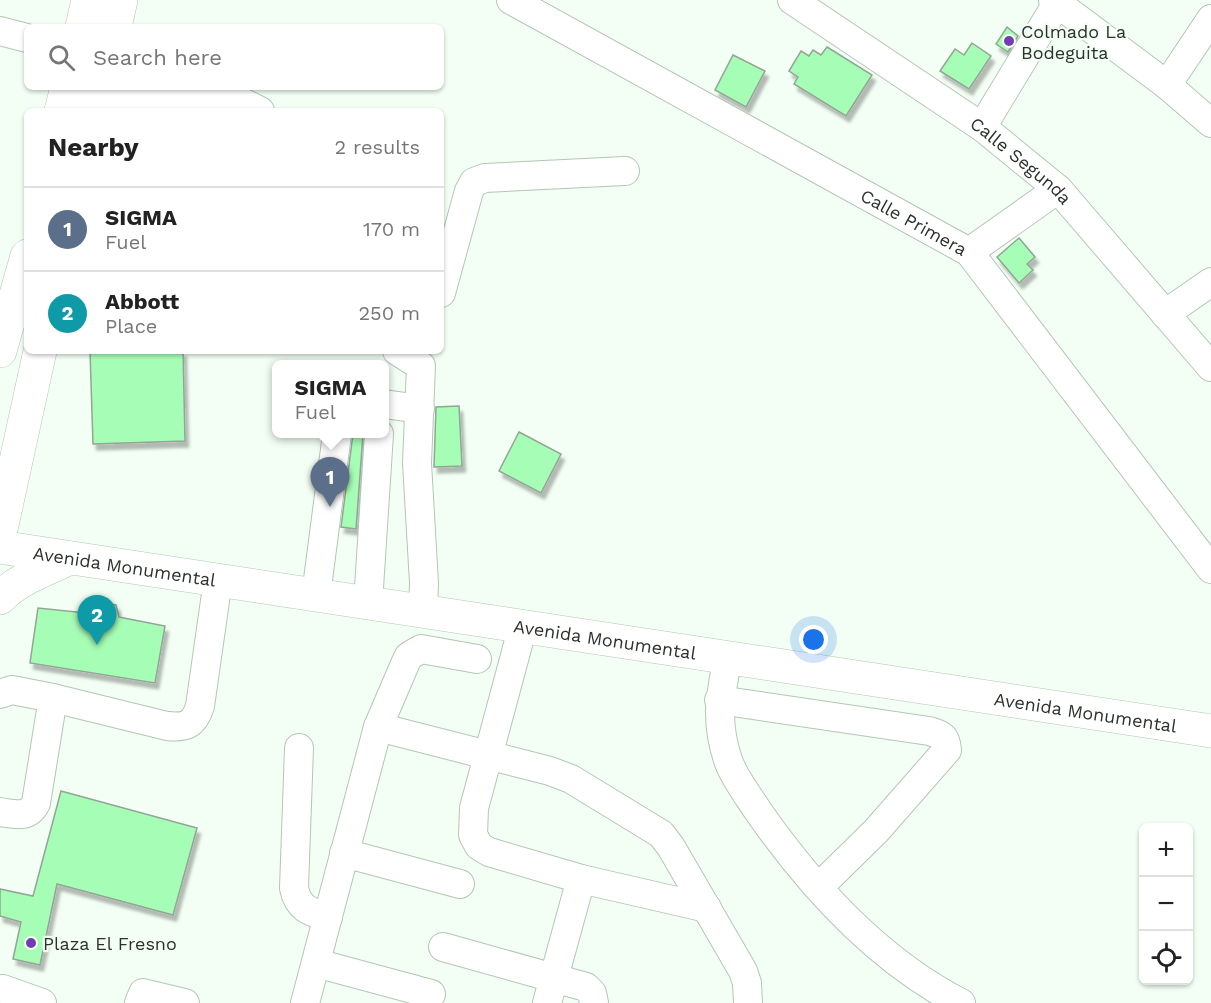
<!DOCTYPE html>
<html lang="en">
<head>
<meta charset="utf-8">
<style>
  :root { --surface:#fff; --page:#f6f6f6; --text:#222; --muted:#767676; --line:#e0e0e0; --accent:#733cb2 }
  body { margin:0; font-family:"Work Sans",sans-serif; background:var(--page); color:var(--text) }
  .controls { position:absolute; right:18px; bottom:18px; display:grid; overflow:hidden; border-radius:9px; box-shadow:0 2px 4px #0004 }
  .controls button { width:54px; height:54px; display:grid; place-items:center; padding:0; border:0; border-bottom:2px solid var(--line); background:var(--surface); color:var(--text); font:30px sans-serif }
  .you { position:absolute; left:814px; top:640px; width:21px; height:21px; margin:-15px; border:4px solid #fff; border-radius:50%; background:#1a73e8; box-shadow:0 0 0 9px #1a73e833 }
  .badge { display:grid; place-items:center; width:39px; height:39px; border-radius:50%; background:var(--accent); color:#fff; font-size:20px; font-weight:700 }
  .pin { position:absolute; translate:-50% -50px; filter:drop-shadow(0 2px 3px #0008) }
  .pin::after { content:''; position:absolute; top:32px; width:21px; height:18px; background:inherit; clip-path:polygon(0 0,100% 0,50% 100%) }
  .popup { position:absolute; left:272px; top:360px; width:117px; height:78px; box-sizing:border-box; display:grid; place-content:center; border-radius:9px; background:var(--surface); filter:drop-shadow(0 2px 4px #0005); font-size:20px; white-space:nowrap; color:var(--muted) }
  .popup b { font-size:22px; color:var(--text) }
  .popup::after { content:''; position:absolute; left:50%; top:100%; margin-left:-12px; border:12px solid transparent; border-top-color:var(--surface) }
  .list { margin:0; padding:0; list-style:none }
  h2 { display:flex; justify-content:space-between; align-items:center; height:78px; margin:0; padding:0 24px; font-size:26px }
  h2 small { font-size:20px; font-weight:400; color:var(--muted) }
  .list li { display:grid; grid-template-columns:39px 1fr auto; gap:18px; align-items:center; box-sizing:border-box; height:84px; padding:0 24px; border-top:2px solid var(--line) }
  .list b { display:block; font-size:22px; white-space:nowrap }
  .list p { margin:0; font-size:20px; white-space:nowrap; color:var(--muted) }
  .list em { font-size:20px; font-style:normal; color:var(--muted) }
  .icon { flex:none; width:33px; height:33px; fill:none; stroke:currentColor; stroke-width:2; stroke-linecap:round; stroke-linejoin:round }
  .map { position:relative; flex:none; width:1211px; height:1003px; overflow:hidden }
  .search { position:absolute; background:var(--surface); box-shadow:0 2px 4px #0004; left:24px; top:24px; width:420px; height:66px; display:flex; align-items:center; gap:15px; box-sizing:border-box; padding:0 21px; border-radius:9px; color:var(--muted); font-size:22px }
  .panel { position:absolute; background:var(--surface); box-shadow:0 2px 4px #0004; left:24px; top:108px; width:420px; height:246px; border-radius:9px }
  .map>svg:first-child { display:block }
  .building { fill:#a6feb6; stroke:#93a595; stroke-width:1.5; filter:url(#shadow) }
  .lines { fill:none; stroke-linecap:round; stroke-linejoin:round }
  .minor-casing { stroke:#b3c6b5; stroke-width:30 }
  .major-casing { stroke:#b3c6b5; stroke-width:34 }
  .minor { stroke:#fff; stroke-width:28 }
  .major { stroke:#fff; stroke-width:33 }
  .poi-dot { fill:#733cb2; stroke:#f3fff4; stroke-width:2 }
  .labels { text-anchor:middle; dominant-baseline:central; stroke-width:4.5; stroke-linejoin:round; paint-order:stroke }
  .poi-label { font-size:18px; fill:#2b322c; stroke:#f3fff4; text-anchor:start }
  .street-label { font-size:18px; fill:#2b322c; stroke:#f3fff4 }
</style>
</head>
<body>
<div class="map">
<svg width="1211" height="1003" viewBox="0 0 1211 1003">
  <defs>
    <filter id="shadow"><feDropShadow dx="3.5" dy="6" stdDeviation="1.5" flood-color="#0004"/></filter>
  </defs>
  <rect width="100%" height="100%" fill="#f3fff4"/>
  <g class="building">
    <path d="M1007 27 1018 36 1008 52 996 44Z"/>
    <path d="M972 43 991 56 969 89 940 71 955 49 964 55Z"/>
    <path d="M827 47 872 75 846 116 794 84 798 77 789 71 801 51 809 56 813 50 821 55Z"/>
    <path d="M733 55 765 71 746 107 715 90Z"/>
    <path d="M1019 238 1035 257 1027 264 1033 270 1019 283 997 257Z"/>
    <path d="M90 351H183L185 441 93 444Z"/>
    <path d="M459 406 462 466 434 467 436 407Z"/>
    <path d="M519 432 561 454 541 493 499 471Z"/>
    <path d="M353 434H363L356 529 341 527Z"/>
    <path d="M97 602 116 605 119 617 165 626 155 683 30 663 38 608 86 613Z"/>
    <path d="M61 791 197 828 173 915 57 884 40 965 13 959 21 922 0 916V889L33 896Z"/>
  </g>
  <g class="lines">
    <g class="minor-casing">
      <g id="minor">
        <path id="s1" d="M511 0 969 252 1211 569"/>
        <path id="s2" d="M792 0 982 127 1058 189 1211 367"/>
        <path d="M1053 0 1167 85 1211 123"/>
        <path d="M0 31 27 38"/>
        <path d="M1167 85 1211 19"/>
        <path d="M98 96 232 97 260 111"/>
        <path d="M982 127 1059 0"/>
        <path d="M969 252 1058 189"/>
        <path d="M441 293 469 191 474 182 485 178 625 171"/>
        <path d="M1165 314 1211 282"/>
        <path d="M397 351 421 366 417 463 424 583 423 611"/>
        <path d="M384 404 420 409"/>
        <path d="M316 595 337 434"/>
        <path d="M368 603 379 434"/>
        <path d="M523 626 474 808 473 835 479 846 489 852 581 879 707 908"/>
        <path d="M728 657C720 696 715 721 728 760 733 776 749 797 758 811 811 887 877 960 961 1003"/>
        <path d="M0 694 12 690 53 698 167 726C186 728 194 725 200 706L218 580"/>
        <path d="M719 700 929 731C942 735 946 736 947 750L876 831 819 887"/>
        <path d="M378 727 550 771 571 779 661 834 671 847 743 971 747 983 748 1003"/>
        <path d="M299 748 294 888C298 908 309 912 328 917"/>
        <path d="M0 812C15 814 28 819 36 803L53 698"/>
        <path d="M344 853 460 884"/>
        <path d="M443 947 586 987 592 993 594 1003"/>
        <path d="M316 963 431 994"/>
        <path d="M3 989 42 1003"/>
        <path d="M139 1003 143 993 185 1003"/>
        <path d="M305 1003 378 727 405 664 409 656 421 649 477 659"/>
        <path d="M547 1003 581 879"/>
      </g>
    </g>
    <g class="major-casing">
      <g id="major">
        <path d="M82 27 88 0"/>
        <path d="M115 27 121 0"/>
        <path d="M61 111 67 87"/>
        <path d="M94 111 100 87"/>
        <path d="M0 351 27 256"/>
        <path d="M0 534 40 351"/>
        <path id="s3" d="M0 547 1211 731"/>
        <path d="M0 598C17 579 48 569 70 558"/>
      </g>
    </g>
    <use href="#minor" class="minor"/>
    <use href="#major" class="major"/>
  </g>
  <g class="poi-dot">
    <circle cx="1009" cy="41" r="6"/>
    <circle cx="31" cy="943" r="6"/>
  </g>
  <g class="labels">
    <g class="poi-label">
      <text x="1021" y="31">Colmado La<tspan x="1021" dy="21">Bodeguita</tspan></text>
      <text x="43" y="943">Plaza El Fresno</text>
    </g>
    <g class="street-label">
      <text stroke="none"><textPath href="#s2" startOffset="280">Calle Segunda</textPath></text>
      <text stroke="none"><textPath href="#s1" startOffset="460">Calle Primera</textPath></text>
      <text stroke="none"><textPath href="#s3" startOffset="126">Avenida Monumental</textPath></text>
      <text stroke="none"><textPath href="#s3" startOffset="612">Avenida Monumental</textPath></text>
      <text stroke="none"><textPath href="#s3" startOffset="1098">Avenida Monumental</textPath></text>
    </g>
  </g>
</svg>
<div class="controls">
<button>+</button>
<button>−</button>
<button><svg class="icon" aria-label="locate" viewBox="0 0 24 24"><circle cx="12" cy="12" r="6"/><path d="M12 2v4M12 18v4M2 12h4M18 12h4"/></svg></button>
</div>
<div class="you"></div>
<div class="pin badge" style="left:330px;top:507px;background:#5c6f8a">1</div>
<div class="popup"><b>SIGMA</b>Fuel</div>
<div class="pin badge" style="left:97px;top:645px;background:#0f9aa8">2</div>
<div class="search"><svg class="icon" aria-label="search" viewBox="0 0 24 24"><circle cx="10" cy="10" r="6"/><path d="M15 15l6 6"/></svg>Search here</div>
<section class="panel">
<h2>Nearby<small>2 results</small></h2>
<ul class="list">
<li><span class="badge" style="background:#5c6f8a">1</span><div><b>SIGMA</b><p>Fuel</p></div><em>170 m</em></li>
<li><span class="badge" style="background:#0f9aa8">2</span><div><b>Abbott</b><p>Place</p></div><em>250 m</em></li>
</ul>
</section>
</div>
</body>
</html>
